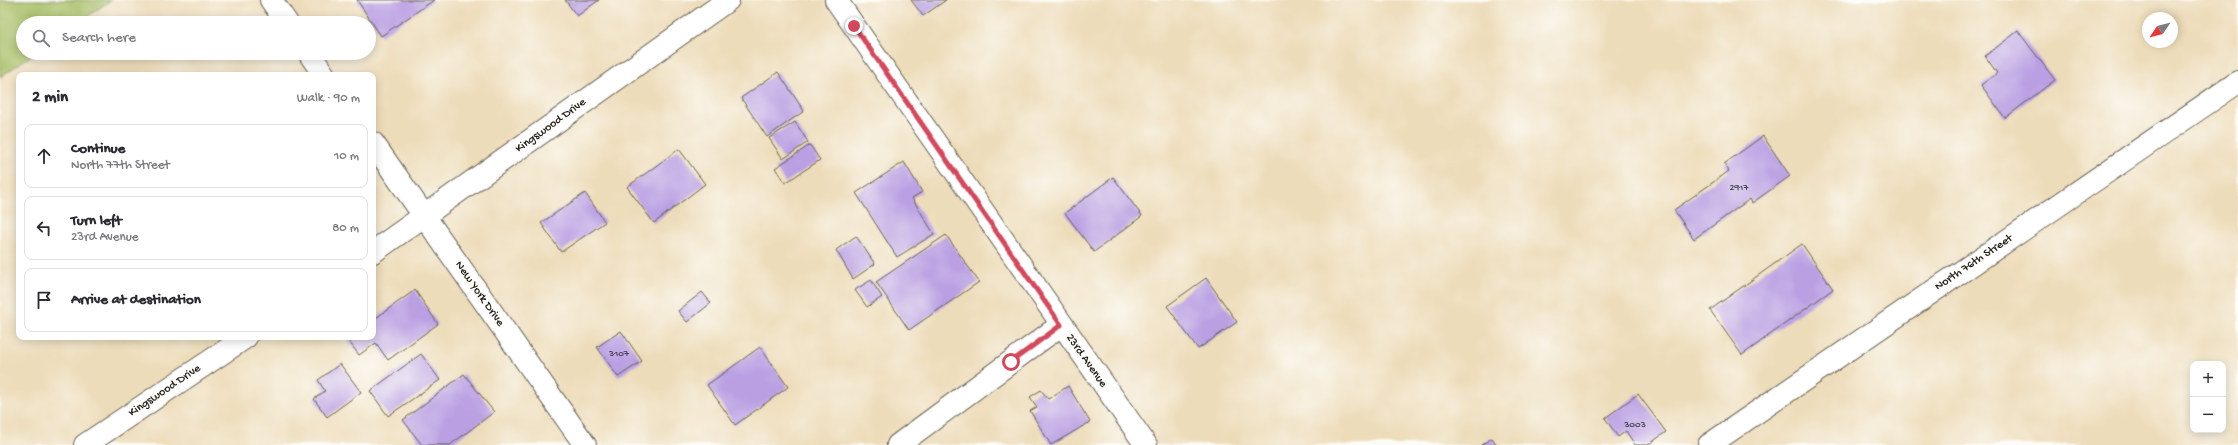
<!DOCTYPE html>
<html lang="en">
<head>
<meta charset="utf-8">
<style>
  :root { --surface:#fff; --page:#f7f7f7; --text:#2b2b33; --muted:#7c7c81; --line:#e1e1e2 }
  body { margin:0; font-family:"Gochi Hand",sans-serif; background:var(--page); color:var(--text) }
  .controls { position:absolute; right:12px; bottom:12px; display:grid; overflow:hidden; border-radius:8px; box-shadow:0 2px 10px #0003 }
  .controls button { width:36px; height:36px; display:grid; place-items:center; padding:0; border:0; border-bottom:1px solid var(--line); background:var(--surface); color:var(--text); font:20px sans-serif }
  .compass { position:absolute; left:2142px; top:12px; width:36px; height:36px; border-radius:50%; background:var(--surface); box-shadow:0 2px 10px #0003; rotate:235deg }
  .stop { position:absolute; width:12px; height:12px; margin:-9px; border:3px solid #d1495b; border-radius:50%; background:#fff }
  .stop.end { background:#d1495b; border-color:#fff; box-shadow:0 1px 4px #0008 }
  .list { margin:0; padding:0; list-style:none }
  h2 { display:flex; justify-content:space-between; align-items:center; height:52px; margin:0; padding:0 16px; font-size:17px }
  h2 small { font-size:13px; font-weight:400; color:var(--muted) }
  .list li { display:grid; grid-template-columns:26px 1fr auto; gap:12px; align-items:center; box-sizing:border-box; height:64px; margin:0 8px 8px; padding:0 8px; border:1px solid var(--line); border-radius:8px }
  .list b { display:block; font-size:15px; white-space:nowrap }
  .list p { margin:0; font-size:13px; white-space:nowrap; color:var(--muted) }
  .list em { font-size:13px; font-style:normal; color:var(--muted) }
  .icon { flex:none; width:22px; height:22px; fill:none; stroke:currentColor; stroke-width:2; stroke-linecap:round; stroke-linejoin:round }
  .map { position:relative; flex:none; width:2238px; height:445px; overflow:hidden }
  .search { position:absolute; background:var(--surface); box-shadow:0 2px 10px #0003; left:16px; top:16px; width:360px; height:44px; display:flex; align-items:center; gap:10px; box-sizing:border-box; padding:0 14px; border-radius:22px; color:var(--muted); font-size:15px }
  .panel { position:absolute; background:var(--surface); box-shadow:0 2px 10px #0003; left:16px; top:72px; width:360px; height:268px; border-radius:8px }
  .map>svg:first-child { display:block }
  .green { fill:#a6be64; stroke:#616d40 }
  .building { fill:#baa0e3 }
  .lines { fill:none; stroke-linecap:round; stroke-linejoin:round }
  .minor-casing { stroke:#655f53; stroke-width:24 }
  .minor { stroke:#fff; stroke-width:22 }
  .route { stroke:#d1495b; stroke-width:5 }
  .labels { text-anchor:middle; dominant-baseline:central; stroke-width:4; stroke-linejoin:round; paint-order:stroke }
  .number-label { font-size:10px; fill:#443d4e }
  .street-label { font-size:12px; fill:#1c1c1c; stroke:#fdfcf7 }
</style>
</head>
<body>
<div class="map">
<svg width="2238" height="445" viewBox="0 0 2238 445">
  <rect width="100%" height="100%" fill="#fdfcf7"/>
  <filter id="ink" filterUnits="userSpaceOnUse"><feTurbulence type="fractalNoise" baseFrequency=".025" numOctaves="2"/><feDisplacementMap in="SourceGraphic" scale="8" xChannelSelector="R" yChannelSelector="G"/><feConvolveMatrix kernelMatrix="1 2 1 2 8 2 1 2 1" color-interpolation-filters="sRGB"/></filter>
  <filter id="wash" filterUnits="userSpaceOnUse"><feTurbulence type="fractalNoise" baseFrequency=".012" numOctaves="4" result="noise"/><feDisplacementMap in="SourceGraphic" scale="16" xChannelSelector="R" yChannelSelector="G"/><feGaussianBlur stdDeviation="0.9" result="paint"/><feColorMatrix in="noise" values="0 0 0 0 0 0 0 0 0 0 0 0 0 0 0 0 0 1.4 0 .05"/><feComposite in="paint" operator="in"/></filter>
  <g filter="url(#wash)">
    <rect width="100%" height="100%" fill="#eddcb9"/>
    <path class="green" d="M0 0H111L78 23H23V53H35L0 77Z"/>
    <g id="blocks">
      <g class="building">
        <path d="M357 0H434L381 36Z"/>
        <path d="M565 0H599L577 16Z"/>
        <path d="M911 0H946L923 16Z"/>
        <path d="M2018 31 2055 80 2005 118 1981 85 1997 73 1985 56Z"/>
        <path d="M778 72 804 111 767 137 741 98Z"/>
        <path d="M795 122 808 142 783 159 769 138Z"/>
        <path d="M1763 136 1790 176 1752 203 1750 199 1694 239 1674 210 1729 171 1724 164Z"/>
        <path d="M810 145 820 160 785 183 775 168Z"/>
        <path d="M679 149 705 184 654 223 627 187Z"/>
        <path d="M904 162 922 192 912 198 934 234 897 257 856 193Z"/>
        <path d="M1113 177 1142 216 1094 252 1065 213Z"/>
        <path d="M585 193 605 222 561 252 541 223Z"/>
        <path d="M946 235 979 282 909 330 876 282Z"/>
        <path d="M856 236 875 264 853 279 836 250Z"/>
        <path d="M1802 244 1833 289 1742 355 1710 310Z"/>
        <path d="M1206 278 1237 322 1198 349 1167 306Z"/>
        <path d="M871 280 882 297 867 307 855 290Z"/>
        <path d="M415 290 438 324 388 360 376 343 359 355 347 339 373 337V320Z"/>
        <path d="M702 292 711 303 687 322 678 311Z"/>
        <path d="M621 331 642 361 618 377 597 347Z"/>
        <path d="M760 347 788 387 735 425 707 385Z"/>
        <path d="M421 354 440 380 388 416 370 391Z"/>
        <path d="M340 364 361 392 327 417 314 399 325 391 318 380Z"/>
        <path d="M464 374 494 412 450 445H422L403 420Z"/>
        <path d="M1068 386 1090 422 1051 445 1030 411 1037 407 1030 397 1041 390 1048 399Z"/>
        <path d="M1638 394 1666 432 1648 445H1635L1626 431 1618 437 1605 418Z"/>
        <path d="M1492 438 1497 445H1481Z"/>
      </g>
    </g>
  </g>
  <g filter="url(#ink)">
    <use href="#blocks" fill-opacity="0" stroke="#655f53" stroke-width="1"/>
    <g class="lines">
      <g class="minor-casing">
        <g id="minor">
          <path d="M271 0 287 23"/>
          <path d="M836 0 1146 445"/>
          <path d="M309 53 324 75"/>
          <path d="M373 143 585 445"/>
          <path d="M373 252 728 0"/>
          <path d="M85 445 246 337"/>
          <path d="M898 445 1061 325"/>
          <path d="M1709 445 2238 82"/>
        </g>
      </g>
      <use href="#minor" class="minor"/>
    </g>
  </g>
  <g class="lines" filter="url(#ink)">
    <path class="route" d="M854 26 1061 325 1011 362"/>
  </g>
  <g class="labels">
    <g class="number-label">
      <text x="1739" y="188">2917</text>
      <text x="619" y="354">3107</text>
      <text x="1635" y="425">3003</text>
    </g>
    <g class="street-label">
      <text transform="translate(551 126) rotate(-36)">Kingswood Drive</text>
      <text transform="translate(1974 263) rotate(-34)">North 76th Street</text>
      <text transform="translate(479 294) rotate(55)">New York Drive</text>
      <text transform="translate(1086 361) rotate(55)">23rd Avenue</text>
      <text transform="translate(165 391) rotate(-34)">Kingswood Drive</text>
    </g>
  </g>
</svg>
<div class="controls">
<button>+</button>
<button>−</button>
</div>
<svg class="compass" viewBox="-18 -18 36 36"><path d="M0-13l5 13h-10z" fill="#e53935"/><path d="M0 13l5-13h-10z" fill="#7c7c81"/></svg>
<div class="stop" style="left:1011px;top:362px"></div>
<div class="stop end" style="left:854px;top:26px"></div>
<div class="search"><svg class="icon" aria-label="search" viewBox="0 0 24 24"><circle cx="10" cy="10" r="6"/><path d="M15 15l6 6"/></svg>Search here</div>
<section class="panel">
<h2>2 min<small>Walk · 90 m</small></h2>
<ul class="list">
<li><svg class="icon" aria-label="ahead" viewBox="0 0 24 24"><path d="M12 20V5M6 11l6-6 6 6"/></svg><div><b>Continue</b><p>North 77th Street</p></div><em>10 m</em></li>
<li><svg class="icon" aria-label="left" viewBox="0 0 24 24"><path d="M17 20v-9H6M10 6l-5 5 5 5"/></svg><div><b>Turn left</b><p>23rd Avenue</p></div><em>80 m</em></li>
<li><svg class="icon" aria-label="arrive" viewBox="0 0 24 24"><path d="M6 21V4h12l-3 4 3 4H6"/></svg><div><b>Arrive at destination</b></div></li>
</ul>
</section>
</div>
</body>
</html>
